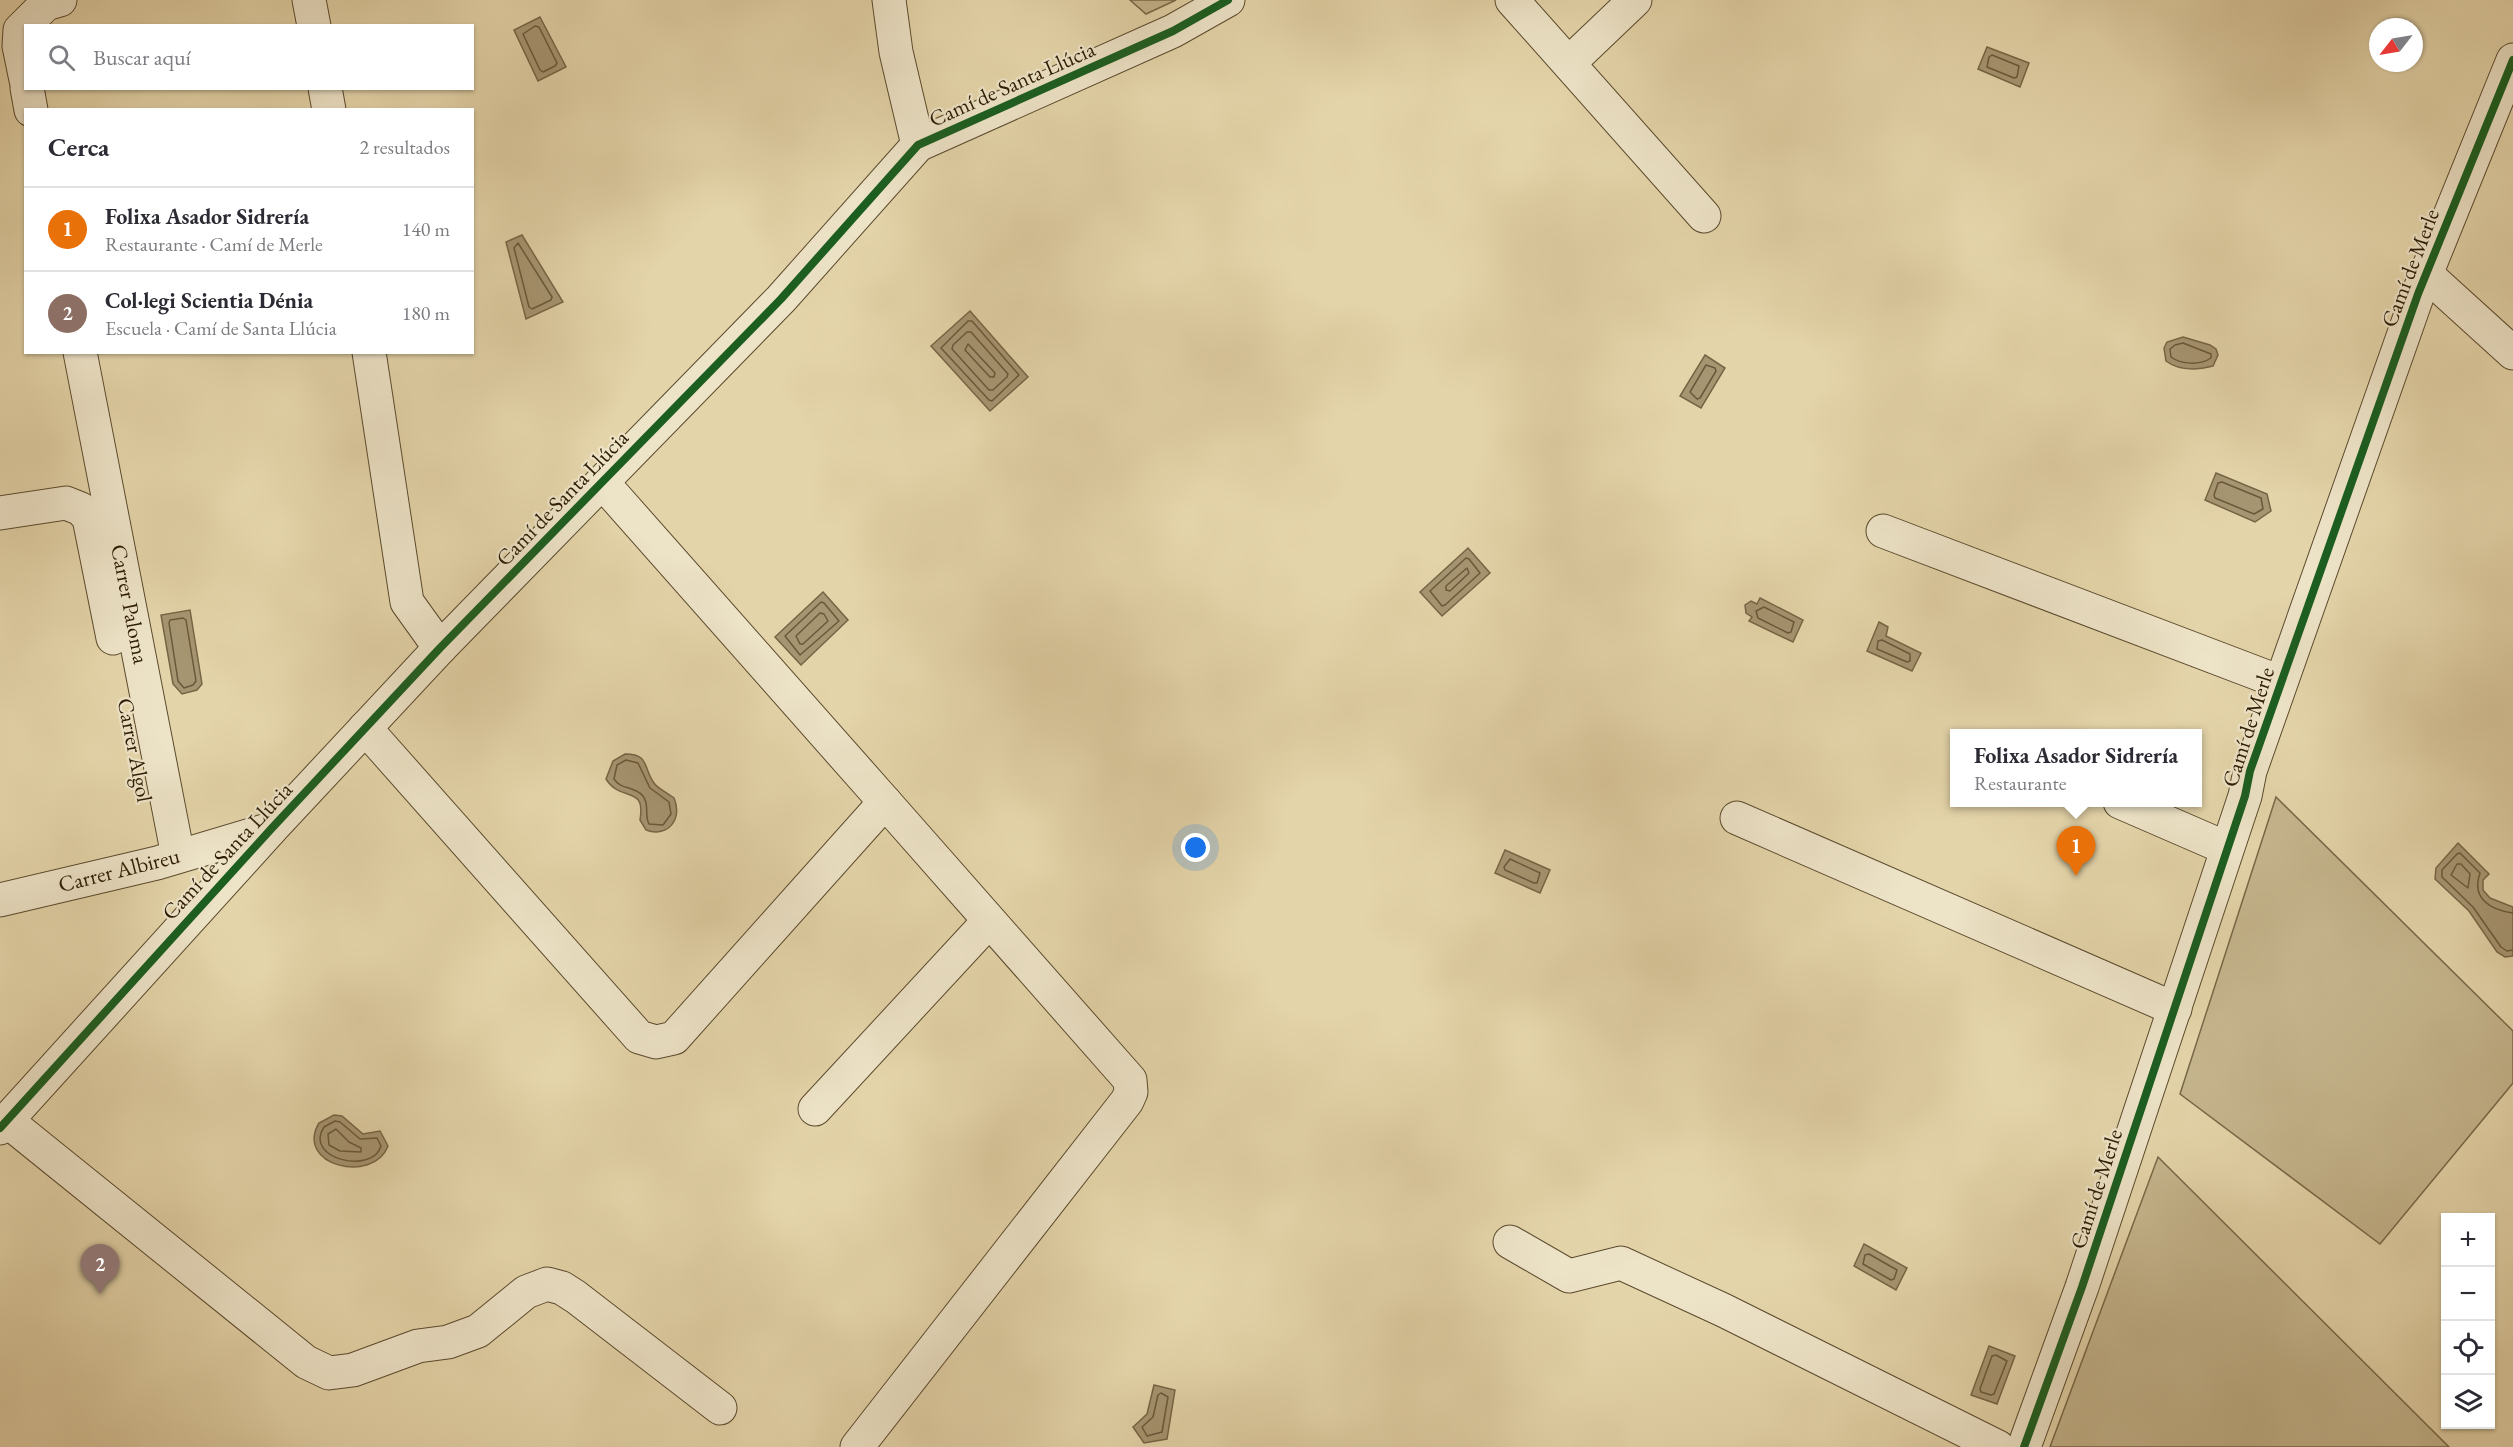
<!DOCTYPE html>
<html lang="es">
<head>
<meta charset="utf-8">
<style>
  :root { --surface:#fff; --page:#f7f7f7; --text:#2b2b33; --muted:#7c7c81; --line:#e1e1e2; --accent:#0f766e }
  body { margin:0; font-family:"EB Garamond",serif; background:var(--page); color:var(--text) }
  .controls { position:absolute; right:18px; bottom:18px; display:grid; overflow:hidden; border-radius:0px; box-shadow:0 2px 4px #0004 }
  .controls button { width:54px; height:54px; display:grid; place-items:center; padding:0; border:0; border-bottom:2px solid var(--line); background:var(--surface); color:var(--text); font:30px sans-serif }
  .compass { position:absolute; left:2369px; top:18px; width:54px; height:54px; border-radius:50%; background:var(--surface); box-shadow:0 2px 4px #0004; rotate:239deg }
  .you { position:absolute; left:1196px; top:848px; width:21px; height:21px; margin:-15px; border:4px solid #fff; border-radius:50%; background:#1a73e8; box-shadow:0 0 0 9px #1a73e833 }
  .badge { display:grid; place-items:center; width:39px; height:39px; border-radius:50%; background:var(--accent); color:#fff; font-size:20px; font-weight:700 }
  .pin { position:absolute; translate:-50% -50px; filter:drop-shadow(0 2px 3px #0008) }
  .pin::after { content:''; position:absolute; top:32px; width:21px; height:18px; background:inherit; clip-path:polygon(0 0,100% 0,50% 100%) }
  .popup { position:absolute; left:1950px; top:729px; width:252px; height:78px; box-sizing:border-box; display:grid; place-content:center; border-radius:0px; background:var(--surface); filter:drop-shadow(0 2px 4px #0005); font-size:20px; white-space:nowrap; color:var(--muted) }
  .popup b { font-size:22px; color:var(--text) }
  .popup::after { content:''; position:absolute; left:50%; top:100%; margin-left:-12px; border:12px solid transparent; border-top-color:var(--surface) }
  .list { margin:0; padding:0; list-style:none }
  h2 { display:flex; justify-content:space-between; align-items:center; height:78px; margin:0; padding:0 24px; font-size:26px }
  h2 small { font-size:20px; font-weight:400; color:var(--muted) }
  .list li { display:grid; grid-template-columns:39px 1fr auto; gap:18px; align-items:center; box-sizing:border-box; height:84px; padding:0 24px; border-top:2px solid var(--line) }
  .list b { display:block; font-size:22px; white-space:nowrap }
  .list p { margin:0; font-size:20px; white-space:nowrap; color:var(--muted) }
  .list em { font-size:20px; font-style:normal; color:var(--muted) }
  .icon { flex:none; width:33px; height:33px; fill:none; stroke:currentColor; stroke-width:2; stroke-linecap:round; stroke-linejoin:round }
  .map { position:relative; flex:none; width:2513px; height:1447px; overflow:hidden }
  .search { position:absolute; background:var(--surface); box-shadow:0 2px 4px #0004; left:24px; top:24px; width:450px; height:66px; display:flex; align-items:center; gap:15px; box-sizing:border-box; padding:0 21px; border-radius:0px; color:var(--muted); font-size:22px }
  .panel { position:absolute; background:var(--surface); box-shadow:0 2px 4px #0004; left:24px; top:108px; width:450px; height:246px; border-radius:0px }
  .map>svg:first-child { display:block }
  .green { fill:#c5b58d; stroke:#796848; stroke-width:1.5 }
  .water { fill:#a69571; stroke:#766545; stroke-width:1.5 }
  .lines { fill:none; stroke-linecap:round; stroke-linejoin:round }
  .shore { stroke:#6a583a; stroke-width:1.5 }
  .minor-casing { stroke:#5b4a2d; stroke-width:35 }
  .minor { stroke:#ede3c7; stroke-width:33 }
  .cycleway-casing { stroke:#ede3c7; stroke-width:11 }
  .cycleway { stroke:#1b5e20; stroke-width:8 }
  .labels { text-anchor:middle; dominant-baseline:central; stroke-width:4.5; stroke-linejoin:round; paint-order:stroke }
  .street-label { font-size:22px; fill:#2d1c04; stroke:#ede3c7 }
</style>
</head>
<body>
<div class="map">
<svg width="2513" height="1447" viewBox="0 0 2513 1447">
  <rect width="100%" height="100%" fill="#e4d4a9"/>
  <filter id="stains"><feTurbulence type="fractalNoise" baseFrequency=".00333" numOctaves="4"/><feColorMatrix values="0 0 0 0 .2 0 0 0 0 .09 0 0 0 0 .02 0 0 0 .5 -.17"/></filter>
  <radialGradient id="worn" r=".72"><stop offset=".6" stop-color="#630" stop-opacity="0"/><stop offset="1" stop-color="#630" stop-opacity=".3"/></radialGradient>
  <g class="green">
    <path d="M1130 0H1176L1146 14Z"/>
    <path d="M2276 797 2513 1031V1083L2380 1244 2180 1094Z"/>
    <path d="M2158 1157 2449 1447H2050Z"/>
  </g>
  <g class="water">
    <path d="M540 17 566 67 538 81 514 30Z"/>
    <path d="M1987 47 2029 63 2020 87 1978 69Z"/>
    <path d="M522 235 563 302 526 319 506 242Z"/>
    <path d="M970 311 1028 377 990 411 931 346Z"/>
    <path d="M2183 337 2210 345 2216 349 2218 355 2213 366C2197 370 2179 371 2166 361L2164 348 2167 342Z"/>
    <path d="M1705 355 1725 368 1701 408 1680 396Z"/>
    <path d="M2216 473 2267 494 2271 511 2255 522 2205 500Z"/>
    <path d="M1468 548 1490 573 1442 616 1420 592Z"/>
    <path d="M823 592 848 620 801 665 775 637Z"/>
    <path d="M1760 598 1803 620 1793 642 1749 621 1752 617 1746 613 1745 605 1751 601 1757 604Z"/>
    <path d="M190 610 202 684 197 690 182 694 173 684 161 615Z"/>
    <path d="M1879 622 1888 627 1886 636 1921 653 1912 671 1867 651Z"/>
    <path d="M625 754C650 754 643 768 654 783 658 789 668 793 674 798 683 819 668 838 646 830L640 820C646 784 621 803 606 779L613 761Z"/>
    <path d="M2458 843 2489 874 2483 880V890L2490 898 2513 907V956L2505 957 2497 952 2469 911 2435 879 2436 868Z"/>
    <path d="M1505 850 1550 870 1540 893 1495 873Z"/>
    <path d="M334 1115 342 1116 363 1134 380 1131 388 1146C373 1185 294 1165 319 1123Z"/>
    <path d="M1864 1244 1907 1268 1896 1290 1854 1266Z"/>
    <path d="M1989 1346 2015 1356 1997 1404 1971 1395Z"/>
    <path d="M1154 1385 1175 1390 1167 1439 1144 1443 1133 1427 1147 1414Z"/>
  </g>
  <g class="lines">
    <g class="shore">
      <path d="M535 26 539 27 557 63 555 66 543 72 540 70 523 34Z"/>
      <path d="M1992 55 2019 66 2017 77 2014 78 1987 67 1989 57Z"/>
      <path d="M518 243 552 297 551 300 532 309 529 307 514 248Z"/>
      <path d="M968 321H972L1019 375 992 401 989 400 941 348Z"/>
      <path d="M967 332H971L1008 374 1007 377 993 390H989L952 349 953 345Z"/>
      <path d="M2183 343 2211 354V358C2201 365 2181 365 2171 357L2170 349 2175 345Z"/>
      <path d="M968 344 995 373 994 377H990L965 350Z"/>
      <path d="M1706 365 1715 368 1716 371 1700 398 1697 399 1690 392Z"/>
      <path d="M2222 482 2261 498 2263 509 2254 514 2215 498 2214 495 2218 483Z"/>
      <path d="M1466 558 1469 559 1480 573 1445 605 1442 606 1430 591Z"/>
      <path d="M1467 568 1469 573 1450 591 1446 590V586Z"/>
      <path d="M821 602 824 603 839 621 800 655 785 636Z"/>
      <path d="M1764 607 1794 622 1791 632 1788 633 1758 618 1756 611Z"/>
      <path d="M820 613 824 614 828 621 803 644H800L796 636Z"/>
      <path d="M183 618 186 620 196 681 193 685 184 688 178 681 169 623 170 620Z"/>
      <path d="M1882 640 1910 654V661L1907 662 1877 649 1878 641Z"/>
      <path d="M626 760 638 763 650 788 669 802 671 814 663 825 649 824C644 815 650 805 643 796 635 786 621 790 614 779L617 765Z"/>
      <path d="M1510 859 1540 873 1537 883H1534L1505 870 1504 867Z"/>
      <path d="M2457 864H2461L2470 874 2468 888 2451 875Z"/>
      <path d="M2513 913C2490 910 2471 898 2480 873L2460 853 2457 854 2442 870V877L2473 907 2501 947 2507 951 2513 950"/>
      <path d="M335 1121 340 1122 360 1139 377 1138 381 1146C373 1175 303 1159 324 1127Z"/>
      <path d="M336 1129 349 1142 361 1148V1152L340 1151 329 1145 328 1134Z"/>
      <path d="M1869 1254 1897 1270 1894 1279 1891 1280 1863 1264 1865 1255Z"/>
      <path d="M1996 1355 2007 1361 1994 1394 1991 1395 1981 1392 1980 1389 1992 1356Z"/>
      <path d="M1161 1393 1168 1397 1162 1432 1147 1436 1142 1427 1153 1417 1158 1395Z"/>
    </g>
    <g class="minor-casing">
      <g id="minor">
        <path d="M309 0 314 26"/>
        <path d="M889 0 896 52 918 145"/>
        <path d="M1512 0 1704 216"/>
        <path d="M1569 63 1635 0"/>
        <path d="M26 80 19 46 20 30 46 4 60 0"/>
        <path d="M27 88 31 110"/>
        <path d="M325 88 329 110"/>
        <path d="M2426 274 2513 353"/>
        <path d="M80 352 178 856"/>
        <path d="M369 352 407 602 440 648"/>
        <path d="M602 482 885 802"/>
        <path d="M0 513 66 503 81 509 89 518 113 638"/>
        <path d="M1883 531 2280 682"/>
        <path d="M365 728 639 1037 656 1042 674 1038 885 802 1130 1080 1131 1092 1127 1101 857 1447"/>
        <path d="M2120 802 2226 848"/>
        <path d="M1737 818 2175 1009"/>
        <path d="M0 900 157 863 271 829"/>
        <path d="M815 1109 989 921"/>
        <path d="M6 1120 306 1362 329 1373 353 1370 418 1346 448 1342 478 1331 526 1292 547 1284 562 1288 576 1297 720 1408"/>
        <path d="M0 1128 272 828 440 648 781 299 918 145 1173 31 1228 0"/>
        <path d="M1510 1242 1569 1276 1621 1263 1723 1310 1998 1447"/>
        <path d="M2024 1447 2082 1287 2245 796 2250 771 2418 294 2513 60"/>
      </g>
    </g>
    <use href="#minor" class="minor"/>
    <g class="cycleway-casing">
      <g id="cycleway">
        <path d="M0 1128 272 828 440 648 781 299 918 145 1173 31 1228 0"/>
        <path d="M2024 1447 2082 1287 2245 796 2250 771 2418 294 2513 60"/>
      </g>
    </g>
    <use href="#cycleway" class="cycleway"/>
  </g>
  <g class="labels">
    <g class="street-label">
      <text transform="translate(1012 84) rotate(-24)">Camí de Santa Llúcia</text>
      <text transform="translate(2410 268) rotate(-69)">Camí de Merle</text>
      <text transform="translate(562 498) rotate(-46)">Camí de Santa Llúcia</text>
      <text transform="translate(130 604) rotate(79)">Carrer Paloma</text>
      <text transform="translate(2248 727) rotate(-72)">Camí de Merle</text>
      <text transform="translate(135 750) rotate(79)">Carrer Algol</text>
      <text transform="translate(227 851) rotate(-47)">Camí de Santa Llúcia</text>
      <text transform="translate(119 870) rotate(-14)">Carrer Albireu</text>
      <text transform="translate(2096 1189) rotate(-72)">Camí de Merle</text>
    </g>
  </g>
  <rect width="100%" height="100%" filter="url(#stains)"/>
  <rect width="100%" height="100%" fill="url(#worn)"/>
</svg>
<div class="controls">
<button>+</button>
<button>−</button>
<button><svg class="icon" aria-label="locate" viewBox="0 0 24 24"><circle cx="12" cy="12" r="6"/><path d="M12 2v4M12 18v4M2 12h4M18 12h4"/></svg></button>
<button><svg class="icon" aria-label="layers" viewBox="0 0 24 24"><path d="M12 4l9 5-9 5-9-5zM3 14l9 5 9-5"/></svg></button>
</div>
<svg class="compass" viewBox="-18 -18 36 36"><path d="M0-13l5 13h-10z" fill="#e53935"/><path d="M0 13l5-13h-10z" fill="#7c7c81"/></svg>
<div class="you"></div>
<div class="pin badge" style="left:2076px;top:876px;background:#e8710a">1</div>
<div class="popup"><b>Folixa Asador Sidrería</b>Restaurante</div>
<div class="pin badge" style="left:100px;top:1294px;background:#8d6e63">2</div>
<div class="search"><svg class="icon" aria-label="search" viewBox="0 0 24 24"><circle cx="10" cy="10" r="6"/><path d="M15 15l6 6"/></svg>Buscar aquí</div>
<section class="panel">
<h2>Cerca<small>2 resultados</small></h2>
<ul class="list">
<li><span class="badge" style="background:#e8710a">1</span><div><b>Folixa Asador Sidrería</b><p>Restaurante · Camí de Merle</p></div><em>140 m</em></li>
<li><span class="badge" style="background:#8d6e63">2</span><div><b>Col·legi Scientia Dénia</b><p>Escuela · Camí de Santa Llúcia</p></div><em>180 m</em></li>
</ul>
</section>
</div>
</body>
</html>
